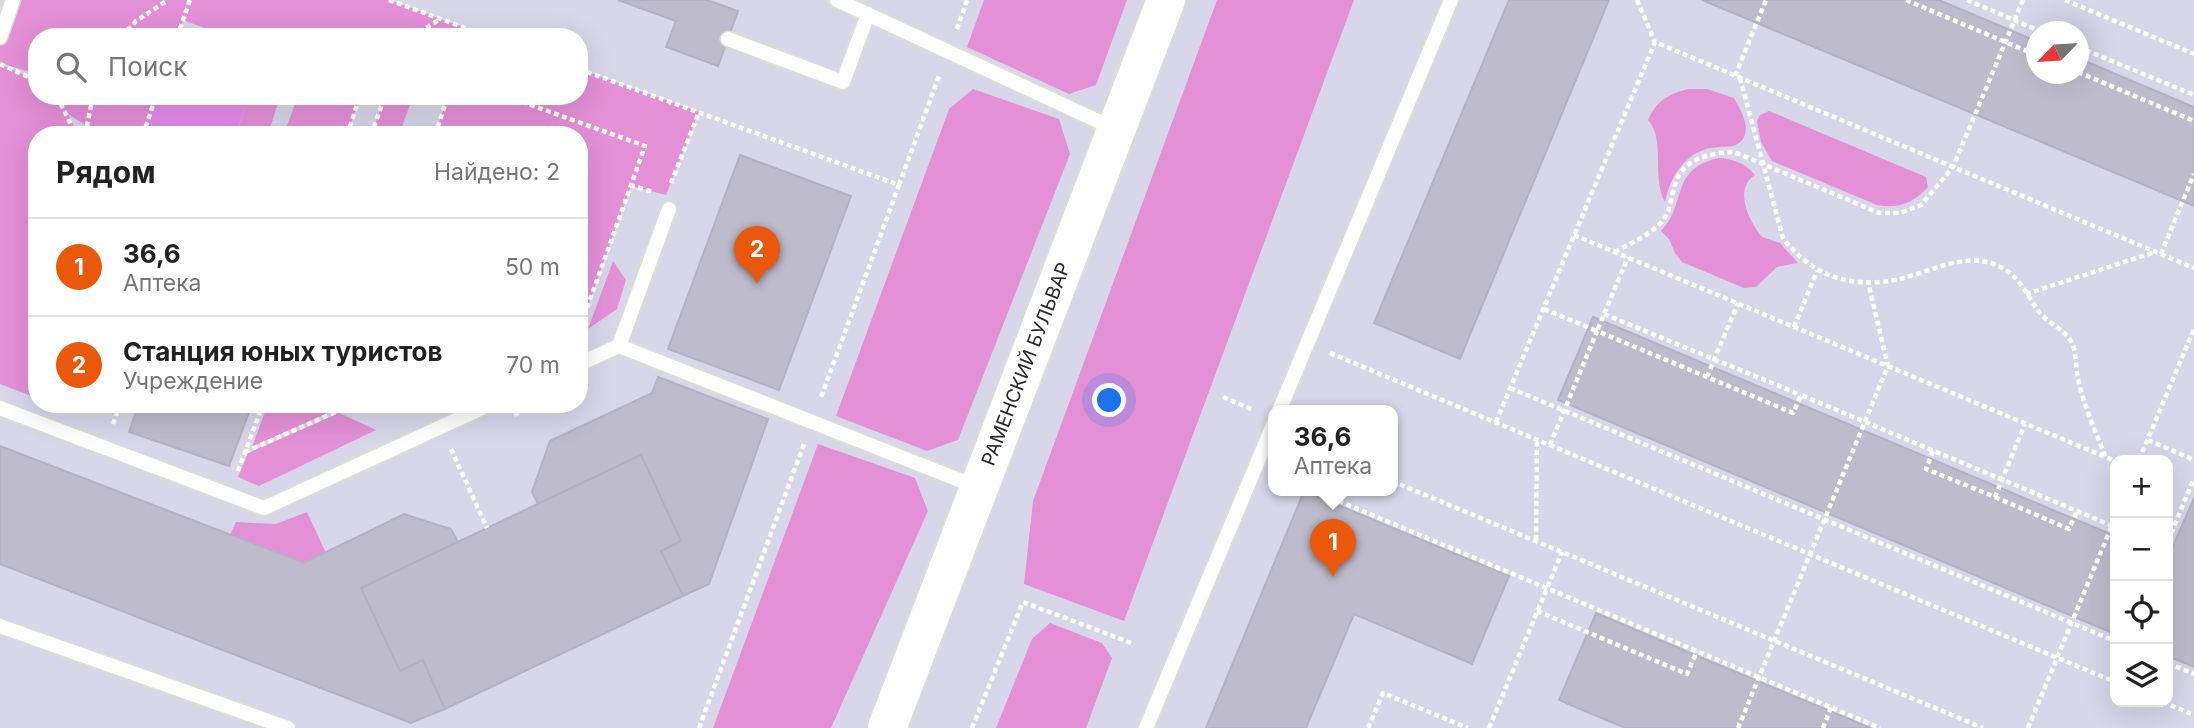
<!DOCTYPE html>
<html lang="ru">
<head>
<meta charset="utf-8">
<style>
  :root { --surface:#fff; --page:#f2f2f2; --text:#222; --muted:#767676; --line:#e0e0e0; --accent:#ea580c }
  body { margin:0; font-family:Inter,sans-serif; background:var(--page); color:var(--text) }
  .controls { position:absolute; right:21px; bottom:21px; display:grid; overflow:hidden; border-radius:14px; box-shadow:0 7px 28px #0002 }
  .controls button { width:63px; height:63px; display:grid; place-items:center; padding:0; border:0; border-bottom:2px solid var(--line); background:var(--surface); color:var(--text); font:35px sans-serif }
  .compass { position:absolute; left:2026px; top:21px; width:63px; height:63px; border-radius:50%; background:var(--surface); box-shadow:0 7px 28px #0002; rotate:245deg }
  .you { position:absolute; left:1110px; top:401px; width:24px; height:24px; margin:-18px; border:5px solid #fff; border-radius:50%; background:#1a73e8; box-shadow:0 0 0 10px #1a73e833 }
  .badge { display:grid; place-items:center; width:46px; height:46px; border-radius:50%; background:var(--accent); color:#fff; font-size:23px; font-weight:700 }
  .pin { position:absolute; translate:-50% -58px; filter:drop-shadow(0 2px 4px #0008) }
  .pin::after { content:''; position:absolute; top:37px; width:24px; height:21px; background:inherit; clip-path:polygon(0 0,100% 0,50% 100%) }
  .popup { position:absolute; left:1268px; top:405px; width:130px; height:91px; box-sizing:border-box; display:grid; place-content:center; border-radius:14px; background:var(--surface); filter:drop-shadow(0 2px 5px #0005); font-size:23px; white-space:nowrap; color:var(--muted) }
  .popup b { font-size:26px; color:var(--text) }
  .popup::after { content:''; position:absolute; left:50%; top:100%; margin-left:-14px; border:14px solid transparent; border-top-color:var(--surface) }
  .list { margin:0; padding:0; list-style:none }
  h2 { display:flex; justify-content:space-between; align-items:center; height:91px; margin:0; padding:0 28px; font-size:30px }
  h2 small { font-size:23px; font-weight:400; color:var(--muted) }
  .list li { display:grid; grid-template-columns:46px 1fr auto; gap:21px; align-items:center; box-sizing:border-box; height:98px; padding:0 28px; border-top:2px solid var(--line) }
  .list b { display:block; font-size:26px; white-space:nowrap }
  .list p { margin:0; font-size:23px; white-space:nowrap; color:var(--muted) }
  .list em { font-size:23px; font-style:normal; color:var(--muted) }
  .icon { flex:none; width:38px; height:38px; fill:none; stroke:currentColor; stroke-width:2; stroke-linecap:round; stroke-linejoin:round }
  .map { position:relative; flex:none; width:2194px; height:728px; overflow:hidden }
  .search { position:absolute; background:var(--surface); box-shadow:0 7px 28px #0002; left:28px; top:28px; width:560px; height:77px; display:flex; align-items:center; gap:18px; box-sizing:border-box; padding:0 24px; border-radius:28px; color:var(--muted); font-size:26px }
  .panel { position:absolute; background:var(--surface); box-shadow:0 7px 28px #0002; left:28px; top:126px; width:560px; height:287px; border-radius:28px }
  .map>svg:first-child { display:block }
  .green { fill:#e490d7 }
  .pitch { fill:#e48bec }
  .building { fill:#bebccc; stroke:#b4b1c5; stroke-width:2 }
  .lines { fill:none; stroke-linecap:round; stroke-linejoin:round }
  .lane-casing { stroke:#dbe1cc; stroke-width:17 }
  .secondary-casing { stroke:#dbe1cc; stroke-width:41 }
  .path { stroke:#fff; stroke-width:4.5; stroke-dasharray:5 3.5; stroke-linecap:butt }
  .lane { stroke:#fff; stroke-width:14 }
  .secondary { stroke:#fff; stroke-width:38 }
  .labels { text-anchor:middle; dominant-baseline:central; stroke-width:7; stroke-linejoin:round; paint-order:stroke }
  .street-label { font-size:19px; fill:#272727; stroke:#fff }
</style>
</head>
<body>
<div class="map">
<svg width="2194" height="728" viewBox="0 0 2194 728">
  <rect width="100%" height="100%" fill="#d8d7ea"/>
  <g class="green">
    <path d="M13 0H389L490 37H229L183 20 177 37H37V74L0 63V37Z"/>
    <path d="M984 0H1127L1096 85 1069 94 967 47Z"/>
    <path d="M1217 0H1354L1124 621 1024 584 1033 501Z"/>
    <path d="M0 64 37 81V96H156L143 135H88L87 126 68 114 78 135H37V398L0 384Z"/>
    <path d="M579 69 699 112 666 195 631 186 582 322 579 323V135H435L448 96H579Z"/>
    <path d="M973 89 1059 119 1070 154 958 440 927 451 836 416 949 109Z"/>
    <path d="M1688 89H1707L1734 98C1741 110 1754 132 1739 143 1733 148 1725 146 1718 147 1687 149 1671 174 1665 202 1651 177 1666 140 1648 120 1656 101 1669 94 1688 89Z"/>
    <path d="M248 96H280L268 135 251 133 236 135Z"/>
    <path d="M298 96H360L347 135 284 134Z"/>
    <path d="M385 96H421L411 102 399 135H371Z"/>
    <path d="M1769 111 1926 177 1928 187C1913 203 1899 209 1877 205L1772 161 1761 142 1757 121 1760 115Z"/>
    <path d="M1719 158C1734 159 1745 163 1755 175 1733 189 1749 221 1762 237L1780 243 1798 263 1777 267 1756 287 1744 288 1682 262 1675 253 1669 239 1661 231C1688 203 1669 169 1719 158Z"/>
    <path d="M613 261 626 280 617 309 588 329Z"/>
    <path d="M268 404H335V410L252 447Z"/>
    <path d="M339 413 376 430 259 486 238 477 248 453Z"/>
    <path d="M818 444 915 478 928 511 831 728H713Z"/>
    <path d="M307 512 326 553 304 563 230 535 236 522 276 524Z"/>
    <path d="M1050 623 1102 643 1112 658 1086 728H996L1032 639Z"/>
  </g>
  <path class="pitch" d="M156 96H248L236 135H143Z"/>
  <g class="building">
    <path d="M618 0H707L738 11 718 66 666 47 676 21Z"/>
    <path d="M1509 0H1609L1460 359 1374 323Z"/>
    <path d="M1702 0H1939L2010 30 2036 41V74H2078V58L2194 107V206Z"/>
    <path d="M740 155 851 196 779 390 668 349Z"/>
    <path d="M1593 317 2115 536V634L1558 400Z"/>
    <path d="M658 377 768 419 709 584 683 596 661 551 681 541 641 455 538 504 532 492 550 441 652 393Z"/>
    <path d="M139 404H252L229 466 129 432Z"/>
    <path d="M0 446 304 563 404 514 451 529 458 542 361 588 400 671 423 660 445 709 411 723 0 564Z"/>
    <path d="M641 455 681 541 661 551 683 596 445 709 423 660 400 671 361 588Z"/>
    <path d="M1304 491 1509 576 1472 664 1354 614 1306 728H1206Z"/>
    <path d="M2194 498V667L2168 656V558Z"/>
    <path d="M1596 613 1714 663 1871 728H1626L1606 720 1559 700Z"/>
  </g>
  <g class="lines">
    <g class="lane-casing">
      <g id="lane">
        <path d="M837 0 1115 129"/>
        <path d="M0 37 13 0"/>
        <path d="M728 39 843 82 868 14"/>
        <path d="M619 346 977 487"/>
        <path d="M579 364 619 346 669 209"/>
        <path d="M0 408 264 508 491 404"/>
        <path d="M1279 411 1451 0"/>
        <path d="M0 626 288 728"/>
        <path d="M1146 728 1274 423"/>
      </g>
    </g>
    <g class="secondary-casing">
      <path id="secondary" d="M887 728 1166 0"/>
    </g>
    <g class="path">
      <path d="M389 0 490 37"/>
      <path d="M1637 0 1655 42"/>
      <path d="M1906 0 2036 55"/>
      <path d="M1967 0 2042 32"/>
      <path d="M2065 0 2194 54"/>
      <path d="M957 29 967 0"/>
      <path d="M122 37 136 21 168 0"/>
      <path d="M177 37 190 0"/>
      <path d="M412 37 440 19"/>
      <path d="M2078 47 2194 95"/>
      <path d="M0 64 37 81"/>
      <path d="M579 69 899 185 820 400"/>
      <path d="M2078 72 2194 121"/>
      <path d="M1735 76 1766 0"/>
      <path d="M1740 78 1783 238C1808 270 1837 285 1880 282 1922 280 1967 243 2007 271 2021 280 2030 300 2040 313 2049 323 2063 329 2071 341 2077 351 2075 366 2078 378 2083 405 2096 432 2106 458"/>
      <path d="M57 96 76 135"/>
      <path d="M506 96 645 146 582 322 579 323"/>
      <path d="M88 135 87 126 93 96"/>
      <path d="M143 135 156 96"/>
      <path d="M283 135H286"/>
      <path d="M347 135 360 96"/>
      <path d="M371 135 385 96"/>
      <path d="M435 135 448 96"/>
      <path d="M671 183 699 112"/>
      <path d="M630 185 653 192"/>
      <path d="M899 185 939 76"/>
      <path d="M1574 235 2115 461"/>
      <path d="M1615 252C1632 242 1658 232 1667 214 1671 204 1672 192 1676 182 1684 158 1711 153 1734 152L1879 213H1900L1921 205 1953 167 2023 0"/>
      <path d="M2161 254 2194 174"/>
      <path d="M2026 294 2155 252"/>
      <path d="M1544 309 1597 331 1628 257"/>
      <path d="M1604 314 1801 395"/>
      <path d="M1794 327 1817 271"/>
      <path d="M1330 353 2115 682"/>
      <path d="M1707 377 1738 303"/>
      <path d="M1510 388 2115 641"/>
      <path d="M1223 397 1253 410"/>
      <path d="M514 415 537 404"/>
      <path d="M1496 422 1655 42 2194 268"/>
      <path d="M113 424 120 404"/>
      <path d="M2148 440 2194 460"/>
      <path d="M1550 445 1597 331 1793 413 1801 395 2115 527"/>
      <path d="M451 449 487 528"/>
      <path d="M1933 451 1926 469 1995 497 2025 424"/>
      <path d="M245 452 340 410V404"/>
      <path d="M2139 460 2194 329"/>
      <path d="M238 471 263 404"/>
      <path d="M1392 481 1983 728"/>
      <path d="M1315 491 1880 728"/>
      <path d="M1995 497 2069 529 2077 511"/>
      <path d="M1536 540 1537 440"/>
      <path d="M2168 541 2194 478"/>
      <path d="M1537 611 1687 674 1697 651"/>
      <path d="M2168 663 2194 674"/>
      <path d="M2163 702 2194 715"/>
      <path d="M699 728 804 444"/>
      <path d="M972 728 1023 602 1131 643"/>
      <path d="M1368 728 1383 693 1468 728"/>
      <path d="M1489 728 1562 552"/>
      <path d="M1738 728 1888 366 1868 282"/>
      <path d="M1823 728 1831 707"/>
      <path d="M2028 728 2115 518"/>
    </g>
    <use href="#lane" class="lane"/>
    <use href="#secondary" class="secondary"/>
  </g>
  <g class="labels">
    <g class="street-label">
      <text transform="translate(1026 364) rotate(-69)">РАМЕНСКИЙ БУЛЬВАР</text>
    </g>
  </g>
</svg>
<div class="controls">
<button>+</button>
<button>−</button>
<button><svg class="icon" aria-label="locate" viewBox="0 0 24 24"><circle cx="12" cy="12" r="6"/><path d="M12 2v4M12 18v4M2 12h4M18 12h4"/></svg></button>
<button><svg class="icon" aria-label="layers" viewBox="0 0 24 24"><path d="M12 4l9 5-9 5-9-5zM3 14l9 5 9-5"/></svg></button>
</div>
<svg class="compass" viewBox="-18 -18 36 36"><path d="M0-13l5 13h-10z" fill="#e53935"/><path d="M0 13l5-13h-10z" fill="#767676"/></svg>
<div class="you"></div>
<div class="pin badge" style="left:1333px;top:577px">1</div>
<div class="popup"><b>36,6</b>Аптека</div>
<div class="pin badge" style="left:757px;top:284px">2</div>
<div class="search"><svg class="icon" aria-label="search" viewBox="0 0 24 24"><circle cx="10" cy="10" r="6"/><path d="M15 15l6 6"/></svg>Поиск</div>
<section class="panel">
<h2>Рядом<small>Найдено: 2</small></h2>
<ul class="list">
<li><span class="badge">1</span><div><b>36,6</b><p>Аптека</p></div><em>50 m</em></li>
<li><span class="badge">2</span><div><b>Станция юных туристов</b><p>Учреждение</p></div><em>70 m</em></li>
</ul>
</section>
</div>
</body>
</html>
